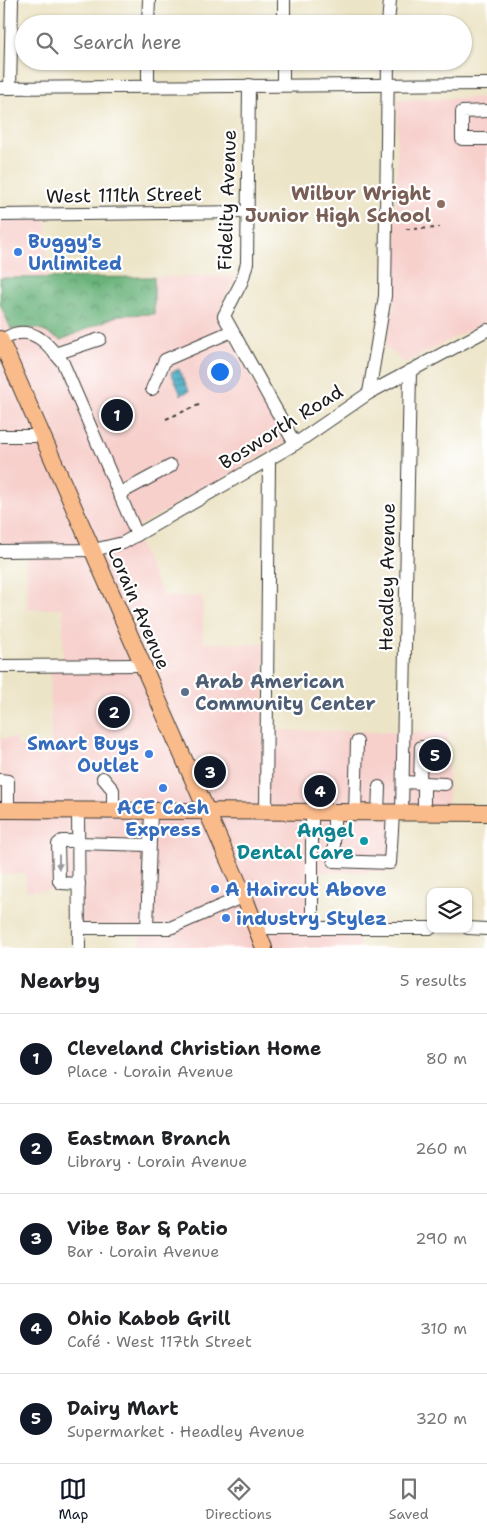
<!DOCTYPE html>
<html lang="en">
<head>
<meta charset="utf-8">
<style>
  :root { --surface:#fff; --page:#f6f6f6; --text:#202124; --muted:#757577; --line:#e0e0e0; --accent:#111827 }
  body { margin:0; font-family:"Shantell Sans",sans-serif; background:var(--page); color:var(--text) }
  .controls { position:absolute; right:15px; bottom:15px; display:grid; overflow:hidden; border-radius:10px; box-shadow:0 1px 4px #0004 }
  .controls button { width:45px; height:45px; display:grid; place-items:center; padding:0; border:0; border-bottom:1px solid var(--line); background:var(--surface); color:var(--text); font:25px sans-serif }
  .you { position:absolute; left:219px; top:371px; width:18px; height:18px; margin:-12px; border:4px solid #fff; border-radius:50%; background:#1a73e8; box-shadow:0 0 0 8px #1a73e833 }
  .badge { display:grid; place-items:center; width:32px; height:32px; border-radius:50%; background:var(--accent); color:#fff; font-size:16px; font-weight:700 }
  .pin { position:absolute; translate:-50% -50%; border:2px solid #fff; box-shadow:0 1px 5px #0006 }
  .list { margin:0; padding:0; list-style:none }
  h2 { display:flex; justify-content:space-between; align-items:center; height:65px; margin:0; padding:0 20px; font-size:21px }
  h2 small { font-size:16px; font-weight:400; color:var(--muted) }
  .list li { display:grid; grid-template-columns:32px 1fr auto; gap:15px; align-items:center; box-sizing:border-box; height:90px; padding:0 20px; border-top:1px solid var(--line) }
  .list b { display:block; font-size:19px; white-space:nowrap }
  .list p { margin:0; font-size:16px; white-space:nowrap; color:var(--muted) }
  .list em { font-size:16px; font-style:normal; color:var(--muted) }
  .icon { flex:none; width:28px; height:28px; fill:none; stroke:currentColor; stroke-width:2; stroke-linecap:round; stroke-linejoin:round }
  .map { position:relative; flex:none; width:487px; height:948px; overflow:hidden }
  .search { position:absolute; background:var(--surface); box-shadow:0 1px 4px #0004; left:15px; right:15px; top:15px; height:55px; display:flex; align-items:center; gap:12px; box-sizing:border-box; padding:0 18px; border-radius:28px; color:var(--muted); font-size:19px }
  .sheet { height:515px; background:var(--surface) }
  nav { display:flex; justify-content:space-around; align-items:center; box-sizing:border-box; height:70px; border-top:1px solid var(--line); background:var(--surface); font-size:14px; color:var(--muted) }
  nav a { display:grid; justify-items:center; gap:2px }
  nav .on { color:var(--accent) }
  .map>svg:first-child { display:block }
  .built { fill:#f7d0cc }
  .forest { fill:url(#forest-crowns); stroke:#42674b }
  .water { fill:url(#water-rules); stroke:#2e626e }
  .lines { fill:none; stroke-linecap:round; stroke-linejoin:round }
  .minor-casing { stroke:#3b3a36; stroke-width:14 }
  .major-casing { stroke:#3b3a36; stroke-width:18 }
  .path { stroke:#3b3a36; stroke-width:2; stroke-dasharray:4 4; stroke-linecap:butt }
  .minor { stroke:#fff; stroke-width:12 }
  .major { stroke:#fabb8b; stroke-width:16 }
  .oneway { fill:#999 }
  .education-dot { fill:#8d6e63; stroke:#fff; stroke-width:2 }
  .shop-dot { fill:#3f7fe0; stroke:#fff; stroke-width:2 }
  .service-dot { fill:#5c6f8a; stroke:#fff; stroke-width:2 }
  .culture-dot { fill:#0f9aa8; stroke:#fff; stroke-width:2 }
  .labels { text-anchor:middle; dominant-baseline:central; stroke-width:4.5; stroke-linejoin:round; paint-order:stroke }
  .education-label { font-size:19px; font-weight:bold; fill:#785e54; stroke:#fff; text-anchor:end }
  .street-label { font-size:19px; fill:#1c1c1c; stroke:#fff }
  .shop-label { font-size:19px; font-weight:bold; fill:#366cbe; stroke:#fff; text-anchor:start }
  .service-label { font-size:19px; font-weight:bold; fill:#4e5e75; stroke:#fff; text-anchor:start }
  .culture-label { font-size:19px; font-weight:bold; fill:#0d838f; stroke:#fff; text-anchor:end }
</style>
</head>
<body>
<div class="map">
<svg width="487" height="948" viewBox="0 0 487 948">
  <defs>
    <pattern id="forest-crowns" width="20" height="18" patternUnits="userSpaceOnUse" patternTransform="scale(1.25)"><rect width="20" height="18" fill="#69b27a"/><path d="M2 6a3 3 0 1 1 6 0M12 15a3 3 0 1 1 6 0" fill="none" stroke="#569063"/></pattern>
    <pattern id="water-rules" width="6" height="5" patternUnits="userSpaceOnUse" patternTransform="scale(1.25)"><rect width="6" height="5" fill="#41a8c1"/><path d="M0 2.5h6" fill="none" stroke="#36889c"/></pattern>
  </defs>
  <rect width="100%" height="100%" fill="#fff"/>
  <filter id="ink" filterUnits="userSpaceOnUse"><feTurbulence type="fractalNoise" baseFrequency=".02" numOctaves="2"/><feDisplacementMap in="SourceGraphic" scale="10" xChannelSelector="R" yChannelSelector="G"/><feConvolveMatrix kernelMatrix="1 2 1 2 8 2 1 2 1" color-interpolation-filters="sRGB"/></filter>
  <filter id="wash" filterUnits="userSpaceOnUse"><feTurbulence type="fractalNoise" baseFrequency=".0096" numOctaves="4" result="noise"/><feDisplacementMap in="SourceGraphic" scale="20" xChannelSelector="R" yChannelSelector="G"/><feGaussianBlur stdDeviation="1.12" result="paint"/><feColorMatrix in="noise" values="0 0 0 0 0 0 0 0 0 0 0 0 0 0 0 0 0 1.4 0 .05"/><feComposite in="paint" operator="in"/></filter>
  <g filter="url(#wash)">
    <rect width="100%" height="100%" fill="#ece4c6"/>
    <g class="built">
      <path d="M487 97V321L405 363 385 346 394 309 398 100Z"/>
      <path d="M46 210 47 278 236 276 219 310 221 324 288 441 132 530 163 596 203 597V643L265 644 263 730 448 733V811H398L397 872H313L314 925H359V948H140V927L82 926 81 891 26 890V874H0V738H16L17 746 51 744 50 661 63 660V609H28L27 547 0 546V211Z"/>
    </g>
    <path class="forest" d="M154 277V314L119 315 61 340 37 328 11 329 0 304V278Z"/>
    <path class="water" d="M179 369 189 391 181 395 171 372Z"/>
  </g>
  <g filter="url(#ink)">
    <g class="lines">
      <g class="minor-casing">
        <g id="minor">
          <path d="M148 24 149 0"/>
          <path d="M284 24V0"/>
          <path d="M388 24 390 0"/>
          <path d="M249 85 247 263 242 281 224 316 295 444"/>
          <path d="M283 85V61"/>
          <path d="M148 86V61"/>
          <path d="M0 88 487 84"/>
          <path d="M10 88 12 0"/>
          <path d="M487 111 462 112V139H487"/>
          <path d="M0 215 248 212"/>
          <path d="M1 341C6 338 13 333 19 333 39 330 52 350 63 363L137 535"/>
          <path d="M55 354 100 339"/>
          <path d="M152 389 165 360 232 331"/>
          <path d="M369 393 385 296 388 61"/>
          <path d="M0 436H41"/>
          <path d="M119 494 171 466"/>
          <path d="M0 551 93 550 123 543 295 444 369 393 487 330"/>
          <path d="M0 666 142 665"/>
          <path d="M103 778 113 790V811"/>
          <path d="M0 780 8 781V810"/>
          <path d="M403 782 424 783V813"/>
          <path d="M420 783 421 747"/>
          <path d="M424 783 445 784"/>
          <path d="M78 810 79 948"/>
          <path d="M266 812 269 459"/>
          <path d="M312 812V928"/>
          <path d="M334 812V861L390 863 393 813"/>
          <path d="M355 813 357 742"/>
          <path d="M378 813 379 787"/>
          <path d="M402 813 410 371"/>
          <path d="M78 841H62L58 844 59 881 61 883 79 884"/>
          <path d="M78 843 149 845"/>
          <path d="M79 928H170L244 896"/>
          <path d="M147 928 151 812"/>
          <path d="M256 928H431"/>
          <path d="M468 928 487 929"/>
        </g>
      </g>
      <g class="major-casing">
        <g id="major">
          <path d="M0 339 244 896 264 948"/>
          <path d="M0 810 487 813"/>
        </g>
      </g>
      <g class="path">
        <path d="M406 229 439 228"/>
        <path d="M166 419 201 404"/>
      </g>
      <use href="#minor" class="minor"/>
      <use href="#major" class="major"/>
    </g>
    <defs><path id="oneway-solid" d="M-6-.8H1V-3.2L6.5 0L1 3.2V.8H-6Z" transform="scale(1.25)"/></defs>
    <use class="oneway" href="#oneway-solid" transform="translate(59 862) rotate(90)"/>
  </g>
  <circle class="education-dot" cx="441" cy="204" r="5"/>
  <g class="shop-dot">
    <circle cx="18" cy="252" r="5"/>
    <circle cx="149" cy="754" r="5"/>
    <circle cx="163" cy="788" r="5"/>
    <circle cx="215" cy="889" r="5"/>
    <circle cx="226" cy="918" r="5"/>
  </g>
  <circle class="service-dot" cx="185" cy="692" r="5"/>
  <circle class="culture-dot" cx="364" cy="841" r="5"/>
  <g class="labels">
    <g class="education-label">
      <text x="431" y="193">Wilbur Wright<tspan x="431" dy="22">Junior High School</tspan></text>
    </g>
    <g class="street-label">
      <text transform="translate(124 195) rotate(-1)">West 111th Street</text>
      <text transform="translate(227 200) rotate(-88)">Fidelity Avenue</text>
      <text transform="translate(281 427) rotate(-32)">Bosworth Road</text>
      <text transform="translate(387 577) rotate(-89)">Headley Avenue</text>
      <text transform="translate(139 608) rotate(67)">Lorain Avenue</text>
    </g>
    <g class="shop-label">
      <text x="28" y="241">Buggy's<tspan x="28" dy="22">Unlimited</tspan></text>
      <text x="139" y="743" text-anchor="end">Smart Buys<tspan x="139" dy="22">Outlet</tspan></text>
      <text x="163" y="807" text-anchor="middle">ACE Cash<tspan x="163" dy="22">Express</tspan></text>
      <text x="225" y="889">A Haircut Above</text>
      <text x="236" y="918">industry Stylez</text>
    </g>
    <g class="service-label">
      <text x="195" y="681">Arab American<tspan x="195" dy="22">Community Center</tspan></text>
    </g>
    <g class="culture-label">
      <text x="354" y="830">Angel<tspan x="354" dy="22">Dental Care</tspan></text>
    </g>
  </g>
</svg>
<div class="controls">
<button><svg class="icon" aria-label="layers" viewBox="0 0 24 24"><path d="M12 4l9 5-9 5-9-5zM3 14l9 5 9-5"/></svg></button>
</div>
<div class="you"></div>
<div class="pin badge" style="left:117px;top:415px">1</div>
<div class="pin badge" style="left:114px;top:712px">2</div>
<div class="pin badge" style="left:210px;top:772px">3</div>
<div class="pin badge" style="left:320px;top:791px">4</div>
<div class="pin badge" style="left:435px;top:755px">5</div>
<div class="search"><svg class="icon" aria-label="search" viewBox="0 0 24 24"><circle cx="10" cy="10" r="6"/><path d="M15 15l6 6"/></svg>Search here</div>
</div>
<section class="sheet">
<h2>Nearby<small>5 results</small></h2>
<ul class="list">
<li><span class="badge">1</span><div><b>Cleveland Christian Home</b><p>Place · Lorain Avenue</p></div><em>80 m</em></li>
<li><span class="badge">2</span><div><b>Eastman Branch</b><p>Library · Lorain Avenue</p></div><em>260 m</em></li>
<li><span class="badge">3</span><div><b>Vibe Bar &amp; Patio</b><p>Bar · Lorain Avenue</p></div><em>290 m</em></li>
<li><span class="badge">4</span><div><b>Ohio Kabob Grill</b><p>Café · West 117th Street</p></div><em>310 m</em></li>
<li><span class="badge">5</span><div><b>Dairy Mart</b><p>Supermarket · Headley Avenue</p></div><em>320 m</em></li>
</ul>
</section>
<nav>
<a class="on"><svg class="icon" aria-label="map" viewBox="0 0 24 24"><path d="M3 6l6-2 6 2 6-2v14l-6 2-6-2-6 2zM9 4v14M15 6v14"/></svg>Map</a>
<a><svg class="icon" aria-label="directions" viewBox="0 0 24 24"><path d="M12 3l9 9-9 9-9-9zM9 14v-3h6M13 9l2 2-2 2"/></svg>Directions</a>
<a><svg class="icon" aria-label="saved" viewBox="0 0 24 24"><path d="M7 4h10v16l-5-4-5 4z"/></svg>Saved</a>
</nav>
</body>
</html>
